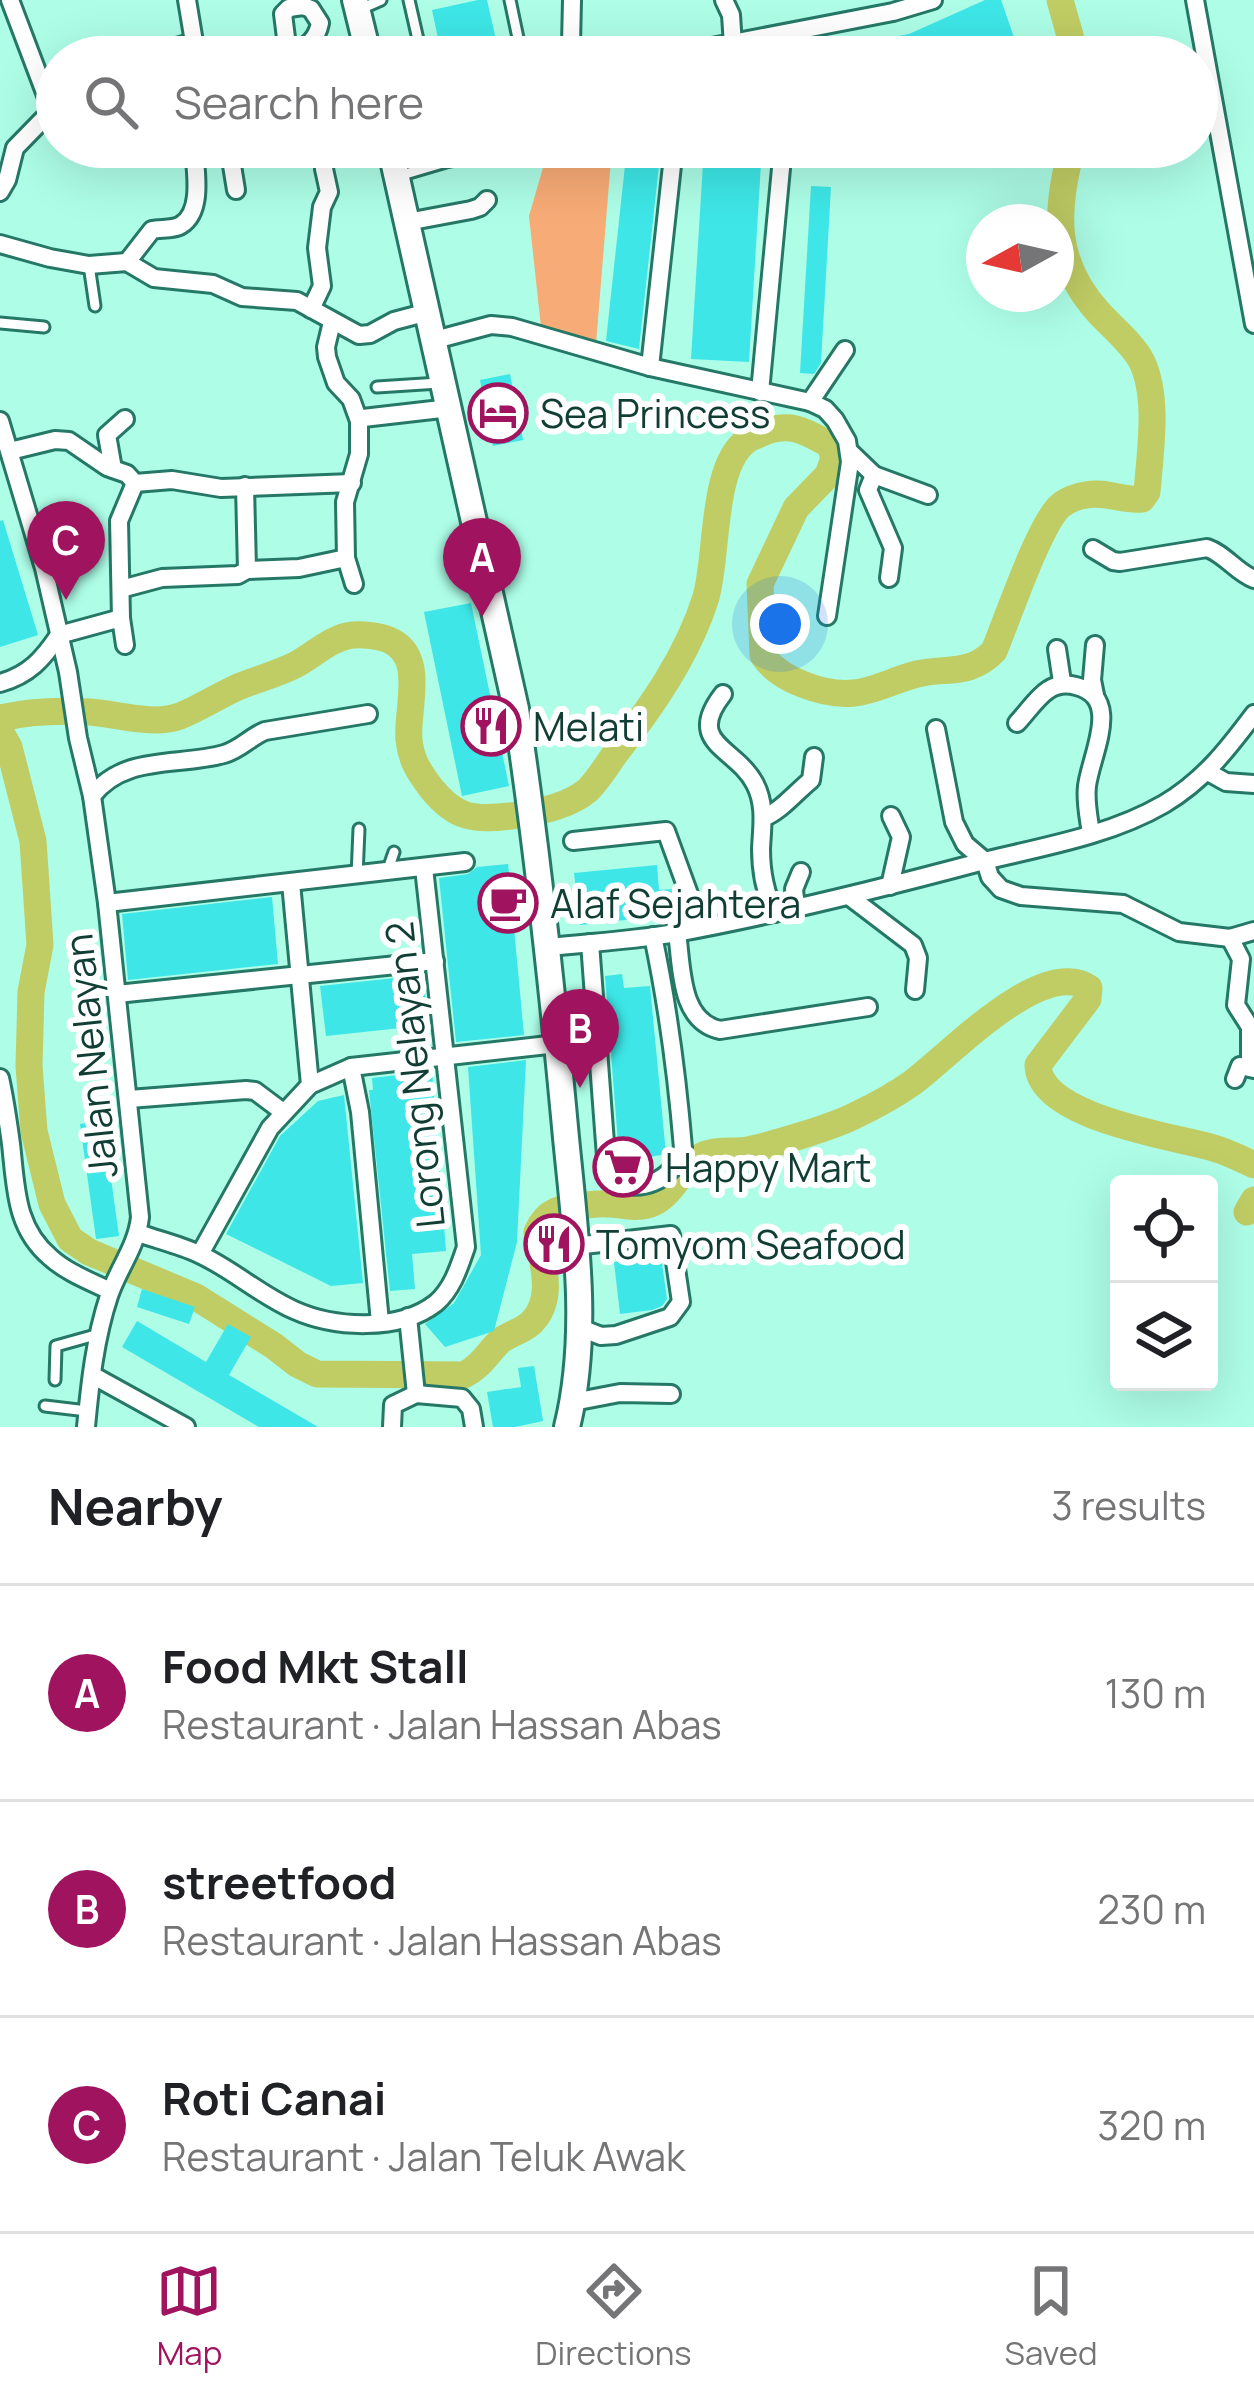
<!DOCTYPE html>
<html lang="en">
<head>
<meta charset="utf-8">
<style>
  :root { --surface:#fff; --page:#f6f6f6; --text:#202124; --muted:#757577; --line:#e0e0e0; --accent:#a0145f }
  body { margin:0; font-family:Manrope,sans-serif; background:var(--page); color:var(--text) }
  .controls { position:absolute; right:36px; bottom:36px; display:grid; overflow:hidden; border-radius:12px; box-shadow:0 12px 48px #0002 }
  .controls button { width:108px; height:108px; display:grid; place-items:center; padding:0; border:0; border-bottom:3px solid var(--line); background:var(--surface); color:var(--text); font:60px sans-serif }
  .compass { position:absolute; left:966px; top:204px; width:108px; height:108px; border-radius:50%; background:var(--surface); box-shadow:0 12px 48px #0002; rotate:262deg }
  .you { position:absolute; left:780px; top:624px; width:42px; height:42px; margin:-30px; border:9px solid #fff; border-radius:50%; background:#1a73e8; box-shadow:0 0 0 18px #1a73e833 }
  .badge { display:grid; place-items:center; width:78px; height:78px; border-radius:50%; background:var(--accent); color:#fff; font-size:39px; font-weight:700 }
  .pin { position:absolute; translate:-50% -99px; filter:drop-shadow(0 3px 6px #0008) }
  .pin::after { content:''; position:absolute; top:63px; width:42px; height:36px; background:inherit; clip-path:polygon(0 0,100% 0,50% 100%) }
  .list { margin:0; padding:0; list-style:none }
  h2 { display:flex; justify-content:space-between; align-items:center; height:156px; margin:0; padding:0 48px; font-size:51px }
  h2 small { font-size:39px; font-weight:400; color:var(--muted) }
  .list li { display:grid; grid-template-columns:78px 1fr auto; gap:36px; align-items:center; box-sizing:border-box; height:216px; padding:0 48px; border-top:3px solid var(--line) }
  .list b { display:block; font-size:45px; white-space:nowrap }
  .list p { margin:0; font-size:39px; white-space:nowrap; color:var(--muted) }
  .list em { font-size:39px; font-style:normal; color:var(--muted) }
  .icon { flex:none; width:66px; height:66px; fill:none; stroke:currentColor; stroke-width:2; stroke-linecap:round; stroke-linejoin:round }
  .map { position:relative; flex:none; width:1254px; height:1427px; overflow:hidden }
  .search { position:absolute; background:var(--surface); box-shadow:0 12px 48px #0002; left:36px; right:36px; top:36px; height:132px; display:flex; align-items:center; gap:30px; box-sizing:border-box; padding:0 42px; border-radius:66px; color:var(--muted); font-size:45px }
  .sheet { height:804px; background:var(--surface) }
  nav { display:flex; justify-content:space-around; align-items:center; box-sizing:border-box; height:168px; border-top:3px solid var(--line); background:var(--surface); font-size:33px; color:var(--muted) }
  nav a { display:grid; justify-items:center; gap:6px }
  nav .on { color:var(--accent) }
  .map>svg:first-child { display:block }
  .green { fill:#f7ab76 }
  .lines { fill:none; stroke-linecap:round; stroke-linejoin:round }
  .river { stroke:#c0cd64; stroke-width:27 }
  .building { fill:#3ee6e7 }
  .service-casing { stroke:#267866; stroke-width:15 }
  .minor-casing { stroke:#267866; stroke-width:22 }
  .secondary-casing { stroke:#267866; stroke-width:30 }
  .service { stroke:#fff; stroke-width:9 }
  .minor { stroke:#fff; stroke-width:16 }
  .secondary { stroke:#fff; stroke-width:24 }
  .labels { text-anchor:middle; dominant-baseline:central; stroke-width:12; stroke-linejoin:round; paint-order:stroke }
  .poi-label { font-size:39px; fill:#113e34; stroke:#fff; text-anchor:start }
  .street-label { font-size:39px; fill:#113e34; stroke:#fff }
</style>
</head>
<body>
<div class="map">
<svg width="1254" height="1427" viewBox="0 0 1254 1427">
  <rect width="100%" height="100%" fill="#adfde7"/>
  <path class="green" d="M549 147H612L596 344 541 327 529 216Z"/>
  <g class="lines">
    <g class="river">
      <path d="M1060 0 1076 57"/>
      <path d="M0 718C31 711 59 710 90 712 118 714 153 726 180 716 200 708 218 696 238 687 257 679 278 674 297 664 315 654 332 637 353 635 363 634 380 636 389 640 427 656 406 709 409 740 411 760 419 772 431 788 456 819 473 820 511 816 536 813 568 807 588 790 598 780 607 765 615 754 652 706 688 655 706 597 718 556 711 467 746 441 750 437 757 436 762 433 790 421 805 431 830 445L834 458 828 475 796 508 760 584 763 655C778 680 825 696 854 693 875 691 896 679 917 674 947 667 970 676 994 651 1007 620 1039 525 1060 506 1067 500 1078 496 1086 495 1106 491 1123 501 1142 499L1147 492C1150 453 1159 398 1142 362 1134 345 1112 327 1099 313 1052 261 1055 211 1072 147"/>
      <path d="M0 731 9 747 33 841 40 945 31 992 29 1066 34 1131 52 1204 70 1239 89 1252 196 1297 274 1346 297 1364 317 1374 464 1375C480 1367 487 1354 499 1342 508 1334 521 1332 531 1323 556 1299 542 1262 537 1232 540 1225 546 1216 554 1212 563 1207 598 1203 608 1204 624 1204 638 1210 653 1203 675 1193 683 1162 706 1154 721 1149 737 1153 752 1149 778 1143 833 1127 856 1115 875 1106 895 1095 912 1083 948 1057 1041 956 1089 988L1088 999 1038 1065C1039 1117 1171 1136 1210 1147 1225 1151 1240 1158 1254 1165"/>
      <path d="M1247 1212 1254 1200"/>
    </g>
  </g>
  <g class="building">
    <path d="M478 0H487L500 57H442L432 10Z"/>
    <path d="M985 0H1001L1021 57H820V51L909 34Z"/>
    <path d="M627 147H661L639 349 606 341Z"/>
    <path d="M704 147H762L749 362 691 359Z"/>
    <path d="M811 186 831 187 821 363 814 374 800 373Z"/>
    <path d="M510 374 523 440 493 446 480 380Z"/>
    <path d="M3 520 38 635 0 647V521Z"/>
    <path d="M471 603 509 786 462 796 424 612Z"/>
    <path d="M508 864 524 1035 456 1042 439 878 468 874 477 867Z"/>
    <path d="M657 865 659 890 673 889 680 914 580 925 574 873Z"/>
    <path d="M272 897 278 964 128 980 122 914Z"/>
    <path d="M622 974 624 988 650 986 666 1154 639 1159 640 1170 626 1171 620 1168 605 976Z"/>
    <path d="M423 975 429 1025 326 1036 320 986Z"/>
    <path d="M526 1060 517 1242 494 1331 445 1347 425 1324 454 1303 481 1255 468 1067Z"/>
    <path d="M432 1071 446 1251 412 1254 415 1289 390 1291 369 1090H373L372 1078Z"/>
    <path d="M344 1095 363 1283 331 1286 226 1234 280 1136 318 1101Z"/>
    <path d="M103 1121 119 1236 96 1239 80 1124Z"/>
    <path d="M661 1256 667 1299 662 1306 652 1310 620 1314 614 1262Z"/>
    <path d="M142 1289 195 1307 189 1324 137 1307Z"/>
    <path d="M137 1321 206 1362 228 1324 251 1337 229 1375 318 1427H259L122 1347Z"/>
    <path d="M534 1366 543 1421 515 1427H493L487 1392 521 1387 518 1368Z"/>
  </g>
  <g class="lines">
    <g class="service-casing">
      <g id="service">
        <path d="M409 0 422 57"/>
        <path d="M510 0 522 57"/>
        <path d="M358 10 381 0"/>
        <path d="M402 175 446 162 525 147"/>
        <path d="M89 265 95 306"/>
        <path d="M0 323 44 327"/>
        <path d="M377 387 439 383"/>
        <path d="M387 872 394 852"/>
        <path d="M357 876 359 829"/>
        <path d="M55 1380 56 1346 99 1334"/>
        <path d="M45 1406 87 1411"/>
      </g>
    </g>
    <g class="minor-casing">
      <g id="minor">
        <path d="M10 0 52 111"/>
        <path d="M187 0 194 42 201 57"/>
        <path d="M572 0 571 44 575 53 582 56 684 55 691 51 893 12 933 0"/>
        <path d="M724 0 731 15 733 45"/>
        <path d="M1195 0 1254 324"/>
        <path d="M303 6 311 9 320 23C317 38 308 48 293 51L287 46 283 14 289 8Z"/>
        <path d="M765 39 768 57"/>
        <path d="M140 57 194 42"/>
        <path d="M229 147 236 190"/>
        <path d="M783 153 827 147"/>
        <path d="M0 192 7 180 15 148 57 105"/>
        <path d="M407 222 471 210 480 207 487 200"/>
        <path d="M0 244 50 258 89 265 127 262 154 278 213 284 242 297 297 301 359 335 370 334 394 321 428 312"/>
        <path d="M127 262 152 230C160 228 174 230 181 225 204 211 195 169 194 147"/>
        <path d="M311 309 322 286 317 248 322 207 329 192 324 169 327 147"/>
        <path d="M332 322 326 347 327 357 336 383 351 399 359 421V454L345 502 346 558 354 584"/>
        <path d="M435 340 491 325 512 327 650 367 810 402 825 409 835 420 847 441 850 462 827 616"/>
        <path d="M650 367 674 147"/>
        <path d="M760 392 783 147"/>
        <path d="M810 402 845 350"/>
        <path d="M0 421 44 568 68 672 78 738 92 796 107 903 140 1217C137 1246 118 1269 109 1296 95 1338 90 1384 86 1427"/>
        <path d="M359 421 363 418 450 408"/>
        <path d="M10 451 55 440 69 441 107 467 127 474 135 483 172 480 221 488 352 483"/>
        <path d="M849 451 874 475 928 495"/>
        <path d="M113 469 107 435 125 419"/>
        <path d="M874 475 868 490 893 548 889 578"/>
        <path d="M245 486 247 570"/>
        <path d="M1093 549 1113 561 1120 562 1207 548C1225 554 1236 572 1254 579"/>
        <path d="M121 589 162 578 238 575 247 570 299 568 346 558"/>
        <path d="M125 645 121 618 119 521 135 483"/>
        <path d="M1057 649 1062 682"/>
        <path d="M0 683C29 675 43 659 59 635L121 618"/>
        <path d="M723 694C684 744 736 747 755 784 766 805 762 827 761 849 761 871 765 893 775 913"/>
        <path d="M1095 695 1092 680 1095 645"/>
        <path d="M1017 723C1035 704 1047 678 1076 686 1123 698 1091 754 1087 786 1085 802 1089 818 1091 834"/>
        <path d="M936 729 954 822 965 844 985 861 990 877 1001 889 1021 896 1123 904 1179 932 1230 938 1254 931"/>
        <path d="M1208 772 1226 782 1254 784"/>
        <path d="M92 796C124 754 178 767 224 754 241 749 250 737 265 731L368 714"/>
        <path d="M763 818C781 811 796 792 811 780L814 757"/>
        <path d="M573 841 666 831 701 927"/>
        <path d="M291 883 310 1085"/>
        <path d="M890 886 901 837 891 816"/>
        <path d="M850 897 913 945 918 958 915 990"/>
        <path d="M107 903 465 862"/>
        <path d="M796 909 794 889 801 872"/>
        <path d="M677 933C682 966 679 1021 720 1030L868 1007"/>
        <path d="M1230 938 1241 959 1236 1005 1250 1027V1067"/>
        <path d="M590 943 607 1170 609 1178C639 1196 673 1181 683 1148 677 1076 668 1007 653 936"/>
        <path d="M548 947C590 943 634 940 676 933 779 914 879 889 980 862 1041 847 1109 836 1164 804 1203 781 1227 750 1254 714"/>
        <path d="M117 994 435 961"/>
        <path d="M351 1067 360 1112 380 1322"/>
        <path d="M0 1078C5 1100 8 1122 11 1144 16 1188 15 1228 51 1258 68 1273 90 1281 110 1291"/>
        <path d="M1235 1079 1240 1066 1254 1069"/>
        <path d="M129 1099 246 1090 255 1091 283 1112"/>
        <path d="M138 1233C158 1240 180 1245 199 1254 232 1269 260 1295 294 1310 334 1328 399 1332 436 1303 453 1288 459 1267 466 1247L424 868"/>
        <path d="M575 1246 671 1235 681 1302 670 1317 616 1335 601 1336 578 1327"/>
        <path d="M200 1254 270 1128 310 1085 351 1067 557 1044"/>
        <path d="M408 1317 416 1394"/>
        <path d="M92 1375 186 1427"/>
        <path d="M573 1402 620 1393 671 1394"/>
        <path d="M392 1427 393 1405 416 1394 462 1398 471 1409 474 1427"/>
      </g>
    </g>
    <g class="secondary-casing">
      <g id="secondary">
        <path d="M355 0 369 57"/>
        <path d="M390 147 516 709C537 847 552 987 565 1127 574 1225 591 1330 567 1427"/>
      </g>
    </g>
    <use href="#service" class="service"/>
    <use href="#minor" class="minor"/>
    <use href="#secondary" class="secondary"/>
  </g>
  <defs>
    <g id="hotel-ring" transform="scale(3)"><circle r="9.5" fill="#fff" stroke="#a0145f" stroke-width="1.5"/><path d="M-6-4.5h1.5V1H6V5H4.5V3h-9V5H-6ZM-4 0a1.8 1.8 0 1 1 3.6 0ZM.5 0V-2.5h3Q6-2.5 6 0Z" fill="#a0145f"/></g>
    <g id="restaurant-ring" transform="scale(3)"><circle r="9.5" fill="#fff" stroke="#a0145f" stroke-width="1.5"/><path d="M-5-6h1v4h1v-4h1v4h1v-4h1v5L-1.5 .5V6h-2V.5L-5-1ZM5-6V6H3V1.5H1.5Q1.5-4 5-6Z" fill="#a0145f"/></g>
    <g id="cafe-ring" transform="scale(3)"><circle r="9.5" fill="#fff" stroke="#a0145f" stroke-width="1.5"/><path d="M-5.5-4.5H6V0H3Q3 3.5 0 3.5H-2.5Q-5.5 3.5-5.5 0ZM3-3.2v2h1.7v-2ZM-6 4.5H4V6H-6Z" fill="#a0145f"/></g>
    <g id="supermarket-ring" transform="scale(3)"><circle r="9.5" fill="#fff" stroke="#a0145f" stroke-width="1.5"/><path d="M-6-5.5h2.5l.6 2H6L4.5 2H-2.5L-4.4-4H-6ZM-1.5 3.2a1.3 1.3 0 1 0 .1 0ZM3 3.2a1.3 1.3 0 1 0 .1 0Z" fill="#a0145f"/></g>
  </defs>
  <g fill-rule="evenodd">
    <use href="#hotel-ring" x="498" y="413"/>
    <use href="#restaurant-ring" x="491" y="726"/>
    <use href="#cafe-ring" x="508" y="903"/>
    <use href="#supermarket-ring" x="623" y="1167"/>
    <use href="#restaurant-ring" x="554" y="1244"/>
  </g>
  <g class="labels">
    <g class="poi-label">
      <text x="540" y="413">Sea Princess</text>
      <text x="533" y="726">Melati</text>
      <text x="550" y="903">Alaf Sejahtera</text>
      <text x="665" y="1167">Happy Mart</text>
      <text x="596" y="1244">Tomyom Seafood</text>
    </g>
    <g class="street-label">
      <text transform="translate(90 1056) rotate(-96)">Jalan Nelayan</text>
      <text transform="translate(414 1075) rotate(-96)">Lorong Nelayan 2</text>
    </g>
  </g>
</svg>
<div class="controls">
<button><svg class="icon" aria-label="locate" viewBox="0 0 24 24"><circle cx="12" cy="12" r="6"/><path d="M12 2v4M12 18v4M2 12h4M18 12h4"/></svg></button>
<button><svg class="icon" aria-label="layers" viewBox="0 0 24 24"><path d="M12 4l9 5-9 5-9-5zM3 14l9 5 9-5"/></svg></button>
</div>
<svg class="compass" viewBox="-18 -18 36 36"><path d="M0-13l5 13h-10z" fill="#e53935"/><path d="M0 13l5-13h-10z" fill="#757577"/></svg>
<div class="you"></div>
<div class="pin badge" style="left:482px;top:617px">A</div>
<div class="pin badge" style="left:580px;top:1088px">B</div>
<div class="pin badge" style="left:66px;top:600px">C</div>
<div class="search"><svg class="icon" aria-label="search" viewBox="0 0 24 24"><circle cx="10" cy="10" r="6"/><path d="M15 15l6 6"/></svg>Search here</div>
</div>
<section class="sheet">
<h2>Nearby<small>3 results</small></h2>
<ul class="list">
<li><span class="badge">A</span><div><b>Food Mkt Stall</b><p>Restaurant · Jalan Hassan Abas</p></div><em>130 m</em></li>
<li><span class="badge">B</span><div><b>streetfood</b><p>Restaurant · Jalan Hassan Abas</p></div><em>230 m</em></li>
<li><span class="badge">C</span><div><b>Roti Canai</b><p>Restaurant · Jalan Teluk Awak</p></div><em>320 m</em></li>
</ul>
</section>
<nav>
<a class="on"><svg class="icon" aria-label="map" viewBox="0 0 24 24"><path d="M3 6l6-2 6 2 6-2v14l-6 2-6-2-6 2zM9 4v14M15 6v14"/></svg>Map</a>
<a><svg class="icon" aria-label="directions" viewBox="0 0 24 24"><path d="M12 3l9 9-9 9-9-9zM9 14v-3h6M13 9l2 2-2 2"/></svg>Directions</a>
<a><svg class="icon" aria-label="saved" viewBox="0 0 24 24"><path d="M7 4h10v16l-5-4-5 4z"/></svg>Saved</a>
</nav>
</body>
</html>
